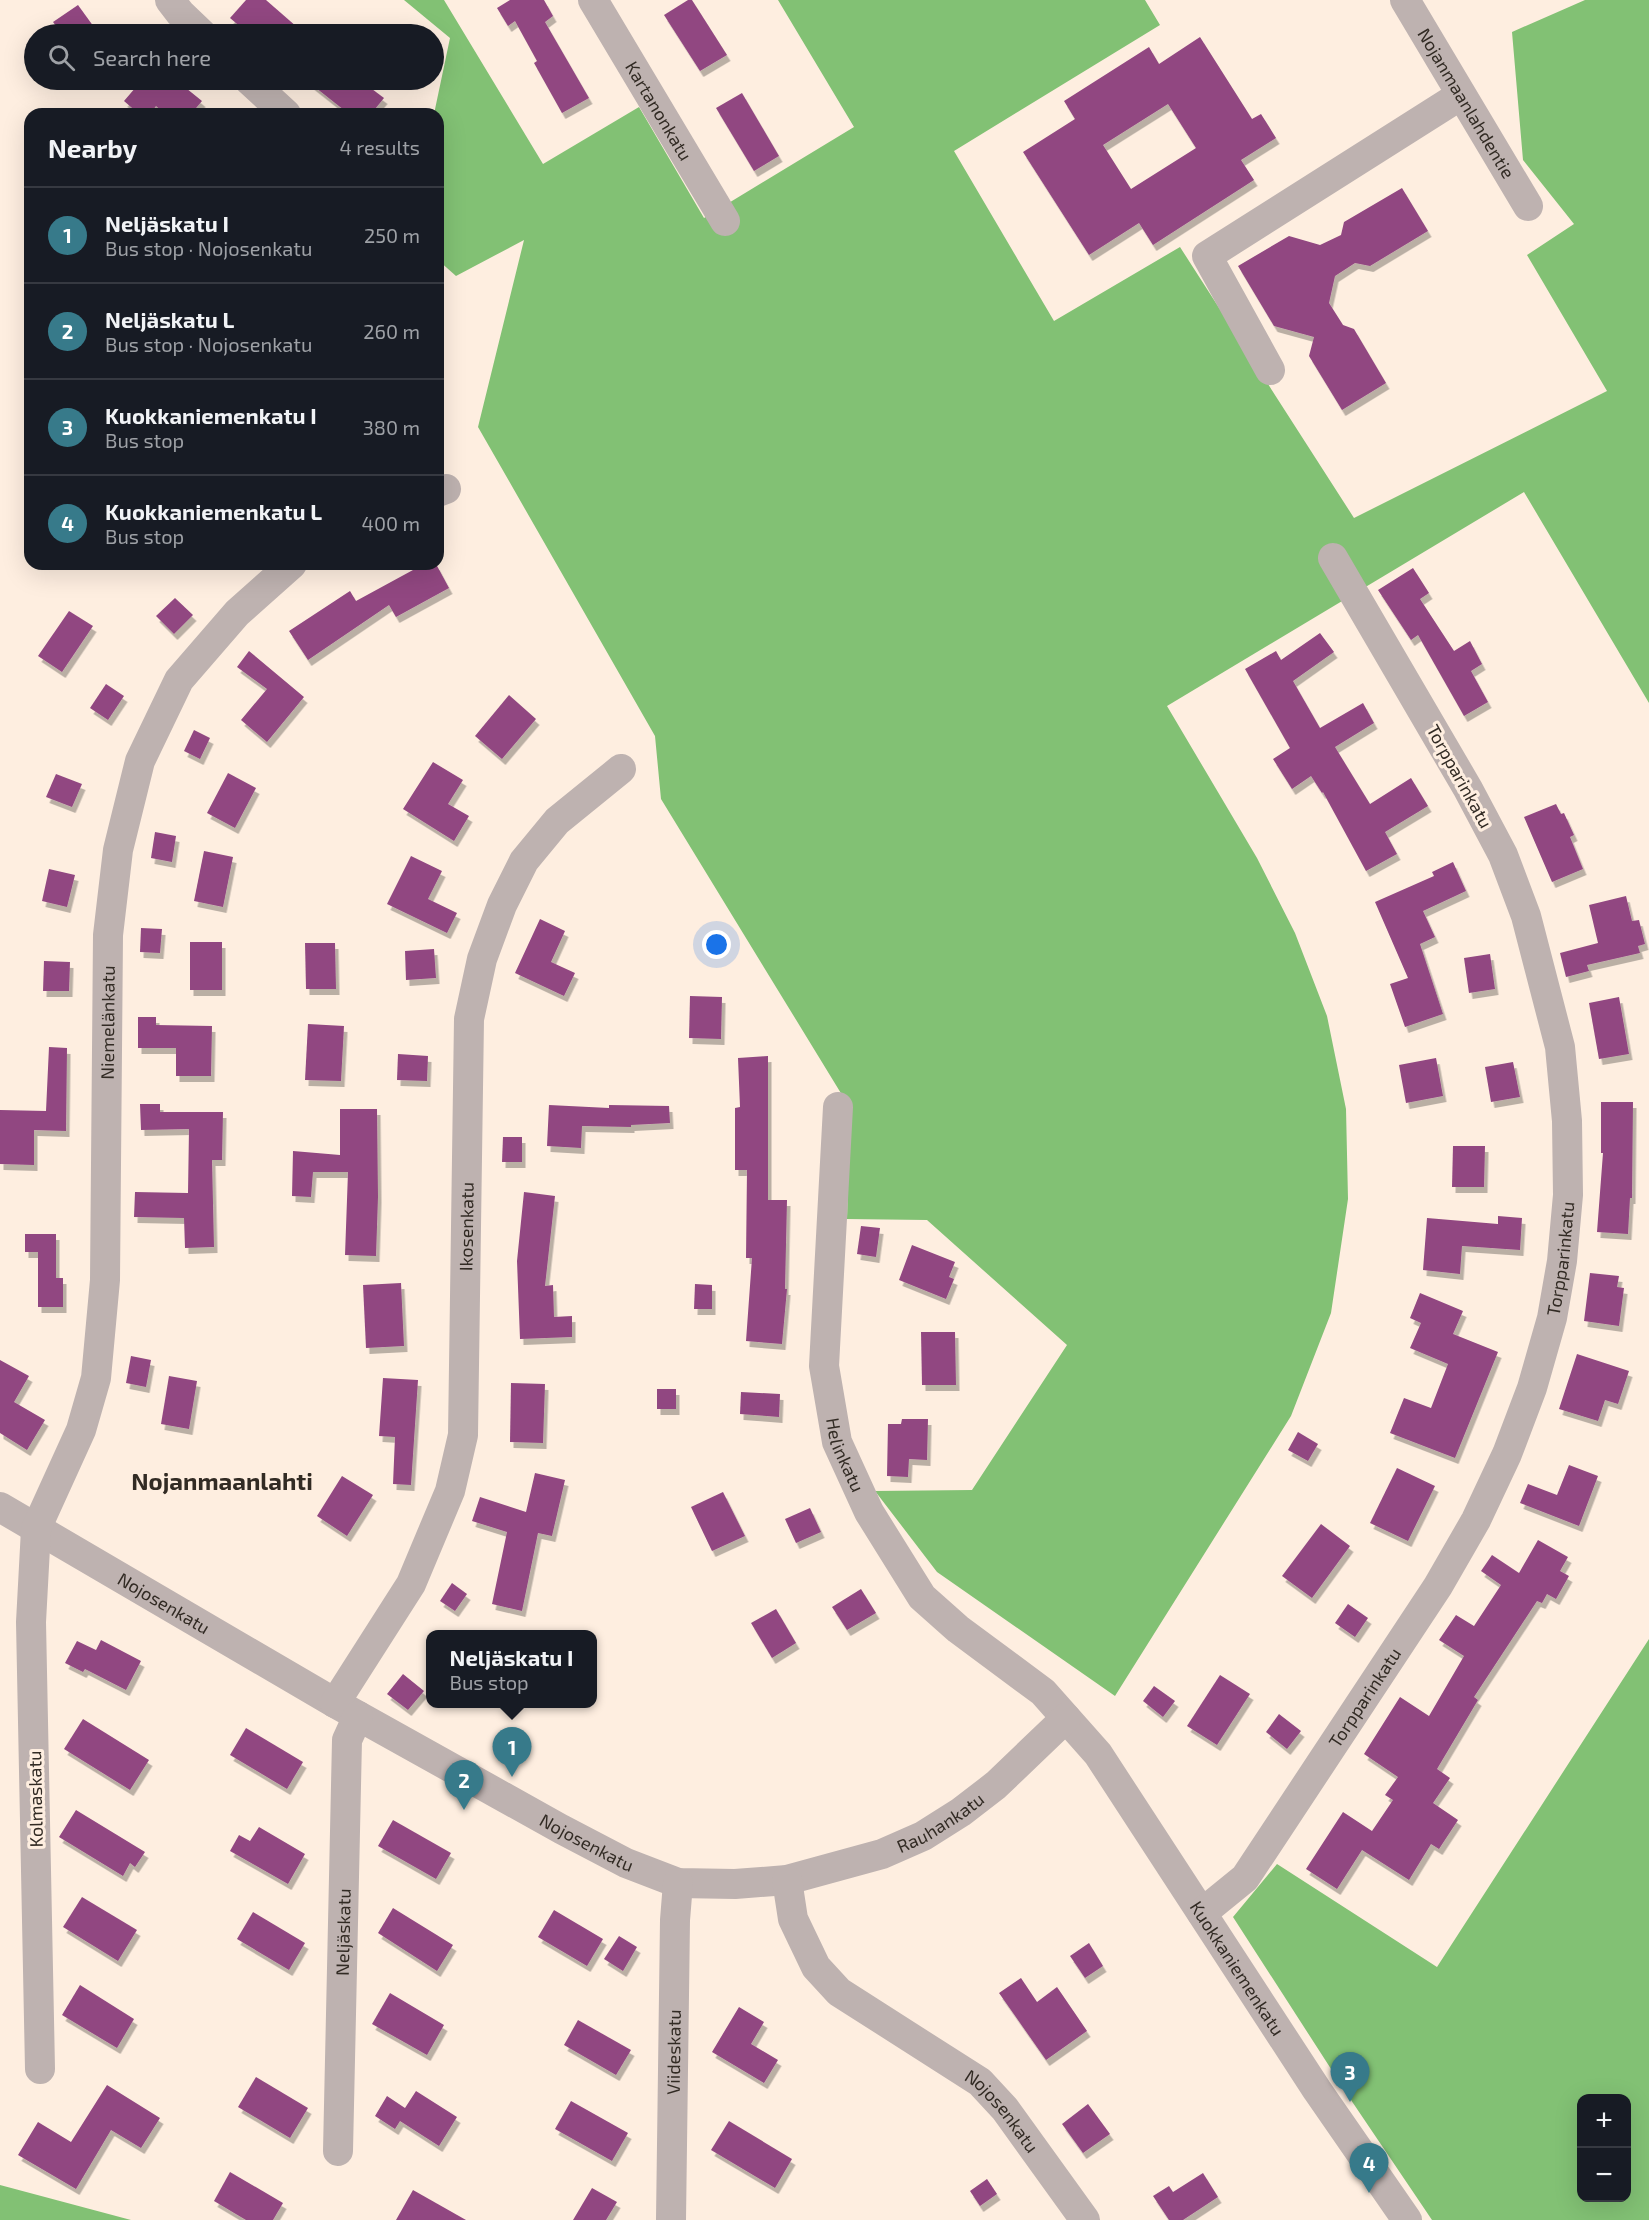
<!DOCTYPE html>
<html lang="en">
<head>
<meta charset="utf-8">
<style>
  :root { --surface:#171b24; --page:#242831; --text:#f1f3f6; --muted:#9ea1a6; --line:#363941; --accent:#377a8a }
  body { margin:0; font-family:"Exo 2",sans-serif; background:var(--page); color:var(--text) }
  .controls { position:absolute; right:18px; bottom:18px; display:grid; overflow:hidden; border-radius:12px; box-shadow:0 6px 24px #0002 }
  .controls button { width:54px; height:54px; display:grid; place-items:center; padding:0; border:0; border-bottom:2px solid var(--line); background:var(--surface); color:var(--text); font:30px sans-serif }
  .you { position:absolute; left:717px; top:945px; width:21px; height:21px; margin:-15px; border:4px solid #fff; border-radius:50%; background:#1a73e8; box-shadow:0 0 0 9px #1a73e833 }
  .badge { display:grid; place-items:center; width:39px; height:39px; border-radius:50%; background:var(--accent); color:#fff; font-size:20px; font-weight:700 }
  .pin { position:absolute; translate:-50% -50px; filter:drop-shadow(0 2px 3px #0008) }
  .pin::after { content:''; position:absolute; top:32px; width:21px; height:18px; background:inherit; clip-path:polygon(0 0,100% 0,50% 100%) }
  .popup { position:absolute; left:426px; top:1630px; width:171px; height:78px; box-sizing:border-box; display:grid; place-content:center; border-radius:12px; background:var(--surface); filter:drop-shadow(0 2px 4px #0005); font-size:20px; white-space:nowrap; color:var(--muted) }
  .popup b { font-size:22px; color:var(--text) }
  .popup::after { content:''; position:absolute; left:50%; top:100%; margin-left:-12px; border:12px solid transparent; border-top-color:var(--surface) }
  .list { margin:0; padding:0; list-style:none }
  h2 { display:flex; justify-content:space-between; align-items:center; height:78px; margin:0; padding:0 24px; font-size:26px }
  h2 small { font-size:20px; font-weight:400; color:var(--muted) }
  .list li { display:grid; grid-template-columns:39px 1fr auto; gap:18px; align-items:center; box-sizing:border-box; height:96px; padding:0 24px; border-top:2px solid var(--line) }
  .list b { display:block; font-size:22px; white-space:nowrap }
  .list p { margin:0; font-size:20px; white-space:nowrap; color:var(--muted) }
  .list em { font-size:20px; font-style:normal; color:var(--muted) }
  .icon { flex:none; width:33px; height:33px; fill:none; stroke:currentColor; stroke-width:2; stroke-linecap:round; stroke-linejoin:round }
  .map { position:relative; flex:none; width:1649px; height:2220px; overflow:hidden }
  .search { position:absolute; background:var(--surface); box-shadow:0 6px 24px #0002; left:24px; top:24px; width:420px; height:66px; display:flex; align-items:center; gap:15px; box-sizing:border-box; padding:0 21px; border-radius:33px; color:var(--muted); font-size:22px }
  .panel { position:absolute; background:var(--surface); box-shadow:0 6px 24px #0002; left:24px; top:108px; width:420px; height:462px; border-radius:18px }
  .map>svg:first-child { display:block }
  .forest { fill:#82c174; fill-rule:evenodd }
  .building { fill:#914781; fill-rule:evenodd; filter:url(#shadow) }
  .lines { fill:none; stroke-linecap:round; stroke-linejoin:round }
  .minor { stroke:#beb2b0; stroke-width:30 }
  .labels { text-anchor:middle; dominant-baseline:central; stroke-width:6; stroke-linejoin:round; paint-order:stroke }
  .street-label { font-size:18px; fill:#322b24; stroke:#feeee0 }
  .district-label { font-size:24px; font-weight:bold; fill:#322b24; stroke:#feeee0 }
</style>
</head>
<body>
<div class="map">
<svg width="1649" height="2220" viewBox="0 0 1649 2220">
  <defs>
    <filter id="shadow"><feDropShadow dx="3.5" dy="6" stdDeviation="0" flood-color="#0004"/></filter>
  </defs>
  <rect width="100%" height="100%" fill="#feeee0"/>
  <g class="forest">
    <path d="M404 0H444L543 164 639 107 704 218 854 127 778 0H1145L1160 25 954 151 1054 321 1180 247 1354 518 1607 391 1527 255 1574 224 1523 160 1512 32 1585 0H1649V703L1524 492 1167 706 1257 858 1295 933 1327 1016 1346 1109 1348 1199 1331 1313 1291 1416 1115 1696 937 1572 875 1491 972 1490 1067 1345 927 1220 847 1219 850 1108 661 799 655 736 478 427 524 240 456 276 438 260V114H434L450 38Z"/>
    <path d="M1649 1639V2220H1432L1353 2103 1233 1917 1277 1864 1437 1967ZM1582 2098H1626V2198H1582Z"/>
    <path d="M0 2185 131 2220H0Z"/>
  </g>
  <g class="building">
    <path d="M246 0H266L305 34H249L230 18Z"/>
    <path d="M510 0H544L553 16 545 22 589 98 562 113 534 63 537 61 515 21 508 26 497 8Z"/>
    <path d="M688 0H692L727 55 700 71 664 15Z"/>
    <path d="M78 5 99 34H62L53 22Z"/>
    <path d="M1200 37 1252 119 1261 114 1276 138 1241 160 1254 180 1153 245 1139 223 1089 255 1023 152 1075 119 1064 101 1149 47 1159 64ZM1168 104 1196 148 1131 189 1103 145Z"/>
    <path d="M142 80H176L202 101 191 114H165L156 106 150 114H139L124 101Z"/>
    <path d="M306 80H360L384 98 371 114H349Z"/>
    <path d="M742 93 779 156 754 171 716 108Z"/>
    <path d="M1402 188 1428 231 1370 266 1355 263 1335 276 1329 303 1343 325 1354 329 1386 383 1342 410 1309 356 1314 337 1274 326 1238 266 1289 236 1320 245 1341 235 1344 222Z"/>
    <path d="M424 564H436L449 588 396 617 389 605 308 660 289 631 350 591 356 601Z"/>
    <path d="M1413 568 1429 593 1420 599 1454 651 1470 641 1482 664 1471 671 1488 702 1464 716 1418 635 1411 640 1378 590Z"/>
    <path d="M175 598 193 615 174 634 156 616Z"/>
    <path d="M69 611 93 626 62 672 38 656Z"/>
    <path d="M1320 633 1334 652 1293 681 1320 728 1363 703 1374 723 1335 747 1370 804 1411 778 1428 806 1385 832 1397 854 1366 871 1323 792 1322 793 1311 776 1292 789 1273 759 1290 748 1245 669 1276 651 1281 660Z"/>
    <path d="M249 651 304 697 267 742 241 720 267 689 237 667Z"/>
    <path d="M106 684 124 696 108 720 90 708Z"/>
    <path d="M509 695 536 719 502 759 475 736Z"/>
    <path d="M194 730 210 738 200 759 184 751Z"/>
    <path d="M433 762 463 780 448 804 469 816 454 841 403 809Z"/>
    <path d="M228 773 256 788 235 828 207 813Z"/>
    <path d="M56 774 82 784 72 807 46 797Z"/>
    <path d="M1556 804 1561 814 1564 813 1574 835 1570 837 1583 869 1552 882 1524 817Z"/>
    <path d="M155 832 176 836 172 862 151 858Z"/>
    <path d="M204 851 233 857 223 907 194 901Z"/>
    <path d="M411 856 442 871 428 899 457 913 447 933 387 904Z"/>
    <path d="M1453 862 1466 891 1423 911 1435 937 1420 944 1443 1014 1405 1027 1390 984 1408 978 1375 902 1434 876 1432 872Z"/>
    <path d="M49 869 75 875 67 907 42 901Z"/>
    <path d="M1626 896 1632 921 1639 920 1645 944 1638 946 1640 953 1587 965 1589 971 1566 977 1560 953 1598 943 1589 905Z"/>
    <path d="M540 919 565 931 551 962 575 973 564 996 515 973Z"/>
    <path d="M141 928 162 929 160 953 140 952Z"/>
    <rect x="190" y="942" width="32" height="48"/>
    <path d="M305 943H335L336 989H306Z"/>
    <path d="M434 949 436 978 406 980 405 951Z"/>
    <path d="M1490 954 1495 989 1469 993 1464 958Z"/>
    <path d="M44 961 70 962 69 991H43Z"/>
    <path d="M690 996 722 997 721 1039 689 1038Z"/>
    <path d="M1619 997 1629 1054 1599 1059 1589 1003Z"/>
    <path d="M138 1017H156V1025L212 1026 211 1076H176V1048H138Z"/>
    <path d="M308 1024 344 1026 341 1081 305 1080Z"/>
    <path d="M49 1047 67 1048 66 1131 34 1130V1165L0 1164V1110L46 1111Z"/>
    <path d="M398 1054 428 1056 427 1081 397 1080Z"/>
    <path d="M768 1056V1200H787L785 1289H787L782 1344 746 1341 752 1258H746L747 1170H735V1108L740 1107 738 1058Z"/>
    <path d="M1436 1058 1443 1096 1406 1103 1399 1065Z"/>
    <path d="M1513 1062 1520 1097 1491 1102 1485 1067Z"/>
    <path d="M1601 1102H1633L1632 1198H1630L1628 1234 1597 1232 1603 1153H1601Z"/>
    <path d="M140 1104H160V1112H223L222 1160H212L214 1247 185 1248 184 1218 134 1217 135 1192 188 1193 189 1129 141 1130Z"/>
    <path d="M549 1105 609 1108V1105L669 1106 670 1123 631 1125V1127L582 1126 581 1148 547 1146Z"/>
    <path d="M340 1109H377L378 1197 376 1256 345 1255 348 1172H313L311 1197 292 1196 293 1151 340 1155Z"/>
    <path d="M503 1137H522V1162H502Z"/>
    <path d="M1453 1146H1485L1484 1187H1452Z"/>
    <path d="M524 1192 555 1196 545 1286 553 1285 554 1317 572 1316V1337L520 1339 517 1261Z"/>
    <path d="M1498 1216 1522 1218 1520 1250 1462 1246 1460 1274 1423 1270 1427 1218 1498 1224Z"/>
    <path d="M861 1226 880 1228 876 1257 857 1254Z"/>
    <path d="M25 1234H56V1278H63V1307H38V1252H25Z"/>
    <path d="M912 1245 955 1262 949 1277 954 1279 946 1299 899 1280Z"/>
    <path d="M1590 1273 1619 1276 1617 1287 1624 1288 1619 1326 1584 1321Z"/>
    <path d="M401 1283 404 1346 366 1348 363 1285Z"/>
    <path d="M695 1284 712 1285V1309H694Z"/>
    <path d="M1420 1293 1463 1311 1453 1334 1498 1352 1455 1458 1390 1433 1404 1398 1431 1408 1448 1364 1410 1348 1421 1323 1410 1318Z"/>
    <path d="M921 1332H955L956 1385H922Z"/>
    <path d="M1577 1354 1629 1371 1618 1404 1605 1400 1598 1421 1559 1409Z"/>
    <path d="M131 1356 151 1360 146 1387 126 1383Z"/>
    <path d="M0 1360 29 1376 14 1402 45 1420 27 1450 0 1433Z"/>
    <path d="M169 1376 197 1381 189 1429 161 1424Z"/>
    <path d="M383 1378 418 1380 411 1485 393 1484 395 1437 379 1436Z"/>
    <path d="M511 1383 545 1384 543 1443 510 1442Z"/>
    <rect x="657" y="1389" width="19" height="20"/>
    <path d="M741 1392 780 1394 779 1417 740 1414Z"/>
    <path d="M902 1419H928L927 1460 909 1459 908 1477 887 1476 888 1424H901Z"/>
    <path d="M1298 1432 1318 1444 1308 1461 1288 1450Z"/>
    <path d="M1569 1465 1598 1476 1579 1526 1520 1503 1528 1484 1557 1495Z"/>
    <path d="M1397 1468 1435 1486 1408 1541 1370 1523Z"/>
    <path d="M535 1473 565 1480 552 1536 538 1533 522 1611 492 1604 507 1532 472 1521 480 1497 526 1512Z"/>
    <path d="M342 1476 373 1495 347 1536 317 1516Z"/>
    <path d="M723 1492 745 1536 712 1551 691 1507Z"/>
    <path d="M810 1508 821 1532 796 1543 785 1519Z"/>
    <path d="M1321 1524 1350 1546 1312 1598 1282 1576Z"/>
    <path d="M1538 1540 1568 1557 1560 1571 1569 1576 1556 1599 1547 1594 1542 1603 1537 1601 1474 1697 1478 1700 1437 1769 1450 1778 1433 1803 1458 1820 1439 1849 1431 1844 1409 1880 1362 1850 1337 1889 1306 1869 1343 1812 1372 1831 1393 1800 1385 1795 1398 1777 1364 1754 1400 1697 1429 1716 1464 1656 1439 1640 1456 1615 1474 1626 1501 1585 1481 1571 1492 1555 1519 1573Z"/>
    <path d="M452 1583 467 1594 455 1611 440 1601Z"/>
    <path d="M861 1589 876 1613 847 1630 832 1607Z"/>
    <path d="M1348 1604 1368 1618 1355 1637 1335 1623Z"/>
    <path d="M776 1609 796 1643 772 1658 751 1623Z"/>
    <path d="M101 1640 141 1661 126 1690 85 1669 83 1672 65 1663 77 1641 96 1650Z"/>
    <path d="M403 1674 424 1691 408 1710 387 1694Z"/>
    <path d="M1220 1675 1250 1694 1217 1745 1187 1726Z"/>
    <path d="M1154 1686 1175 1701 1163 1717 1143 1701Z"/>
    <path d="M1279 1714 1301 1731 1287 1749 1266 1732Z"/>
    <path d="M83 1719 149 1760 130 1790 64 1749Z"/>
    <path d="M246 1728 303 1762 287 1789 230 1755Z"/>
    <path d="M76 1810 145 1852 135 1867 130 1863 123 1876 59 1837Z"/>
    <path d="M393 1820 451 1853 436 1879 378 1846Z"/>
    <path d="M259 1827 305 1854 288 1884 230 1851 239 1835 250 1841Z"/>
    <path d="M82 1897 137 1930 118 1961 63 1927Z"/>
    <path d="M393 1908 453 1945 437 1971 378 1933Z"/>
    <path d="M554 1910 603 1939 587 1966 538 1937Z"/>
    <path d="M253 1912 305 1943 289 1970 237 1939Z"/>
    <path d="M619 1936 637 1947 623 1971 604 1959Z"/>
    <path d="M1089 1943 1103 1966 1085 1978 1070 1956Z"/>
    <path d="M1021 1978 1037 2002 1057 1987 1087 2031 1046 2060 999 1993Z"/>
    <path d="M80 1985 134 2019 117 2048 62 2015Z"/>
    <path d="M390 1993 444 2025 427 2055 372 2024Z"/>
    <path d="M739 2007 764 2022 751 2044 778 2060 764 2083 712 2052Z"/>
    <path d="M578 2020 631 2050 616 2075 564 2045Z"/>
    <path d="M256 2077 308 2108 290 2138 238 2107Z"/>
    <path d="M107 2085 160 2118 141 2148 111 2130 76 2189 18 2155 38 2122 71 2142Z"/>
    <path d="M416 2091 457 2117 439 2146 400 2121 395 2129 375 2116 387 2096 405 2108Z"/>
    <path d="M571 2101 628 2133 612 2161 555 2129Z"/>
    <path d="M1088 2104 1110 2134 1083 2153 1062 2124Z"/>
    <path d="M729 2121 792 2159 775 2188 711 2150Z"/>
    <path d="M230 2172 283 2203 273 2220H246L214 2201Z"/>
    <path d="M1203 2173 1218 2197 1183 2220H1169L1153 2196 1169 2186 1173 2192Z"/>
    <path d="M987 2179 997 2194 980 2206 970 2191Z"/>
    <path d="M592 2188 617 2202 606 2220H573Z"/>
    <path d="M413 2190 466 2220H396Z"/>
  </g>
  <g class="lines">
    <g class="minor">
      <path d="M170 0 180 13 202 34"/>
      <path id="s1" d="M593 0 725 221"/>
      <path id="s2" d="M1405 0 1528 206"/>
      <path d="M249 80 286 114"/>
      <path d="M1270 370 1207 256 1461 95"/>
      <path d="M438 492 446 489"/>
      <path id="s3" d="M838 1107 824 1366 837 1442 869 1512 922 1597 958 1629 1043 1692 1098 1754 1317 2090 1407 2220"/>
      <path id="s4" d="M0 1507 335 1703 561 1829 626 1863 678 1883 735 1884 787 1880 882 1854 923 1836 961 1812 996 1785 1066 1718"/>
      <path id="s5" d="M335 1703 411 1584 450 1491 463 1435 469 1019 482 959 502 905 524 861 557 821 621 769"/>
      <path id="s6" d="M787 1880 793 1919 816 1967 839 1992 980 2082 1005 2109 1085 2220"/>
      <path id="s7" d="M1202 1913 1245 1878 1438 1586 1476 1520 1507 1454 1532 1388 1552 1318 1562 1261 1568 1195 1567 1121 1560 1047 1526 916 1503 855 1468 789 1333 558"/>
      <path id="s8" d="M40 2069 31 1622 36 1529 81 1430 96 1378 105 1280 108 935 118 850 140 761 179 680 237 613 292 564"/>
      <path id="s9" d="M338 2151 347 1740 358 1716"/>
      <path id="s10" d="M671 2220 675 1920 678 1883"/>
    </g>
  </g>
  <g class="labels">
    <g class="street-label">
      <text stroke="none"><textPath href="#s2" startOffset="120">Nojanmaanlahdentie</textPath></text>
      <text stroke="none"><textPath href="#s1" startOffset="129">Kartanonkatu</textPath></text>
      <text transform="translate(1460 776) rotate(61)">Torpparinkatu</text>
      <text stroke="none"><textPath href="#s8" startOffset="1059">Niemelänkatu</textPath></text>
      <text stroke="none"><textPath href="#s5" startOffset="508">Ikosenkatu</textPath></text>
      <text stroke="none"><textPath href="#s7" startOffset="758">Torpparinkatu</textPath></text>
      <text stroke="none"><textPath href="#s3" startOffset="351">Helinkatu</textPath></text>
      <text stroke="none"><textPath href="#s4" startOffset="190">Nojosenkatu</textPath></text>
      <text stroke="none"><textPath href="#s7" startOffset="272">Torpparinkatu</textPath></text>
      <text transform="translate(35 1799) rotate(-91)">Kolmaskatu</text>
      <text stroke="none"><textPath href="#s4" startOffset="1050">Rauhankatu</textPath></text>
      <text stroke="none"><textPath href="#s4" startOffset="676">Nojosenkatu</textPath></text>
      <text stroke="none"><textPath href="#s9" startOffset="219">Neljäskatu</textPath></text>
      <text stroke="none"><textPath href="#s3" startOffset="1006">Kuokkaniemenkatu</textPath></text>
      <text stroke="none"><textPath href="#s10" startOffset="168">Viideskatu</textPath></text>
      <text stroke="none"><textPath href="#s6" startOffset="330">Nojosenkatu</textPath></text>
    </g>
    <g class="district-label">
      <text x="222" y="1480">Nojanmaanlahti</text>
    </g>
  </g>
</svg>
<div class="controls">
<button>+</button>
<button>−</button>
</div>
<div class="you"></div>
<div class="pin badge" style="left:512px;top:1777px">1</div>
<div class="popup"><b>Neljäskatu I</b>Bus stop</div>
<div class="pin badge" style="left:464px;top:1810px">2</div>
<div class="pin badge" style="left:1350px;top:2102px">3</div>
<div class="pin badge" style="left:1369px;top:2193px">4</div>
<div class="search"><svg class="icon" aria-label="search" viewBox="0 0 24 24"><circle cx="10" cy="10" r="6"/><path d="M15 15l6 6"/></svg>Search here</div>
<section class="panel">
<h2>Nearby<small>4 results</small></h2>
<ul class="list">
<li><span class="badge">1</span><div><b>Neljäskatu I</b><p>Bus stop · Nojosenkatu</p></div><em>250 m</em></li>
<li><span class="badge">2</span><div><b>Neljäskatu L</b><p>Bus stop · Nojosenkatu</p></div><em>260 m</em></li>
<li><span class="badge">3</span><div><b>Kuokkaniemenkatu I</b><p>Bus stop</p></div><em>380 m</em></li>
<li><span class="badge">4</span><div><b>Kuokkaniemenkatu L</b><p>Bus stop</p></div><em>400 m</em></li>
</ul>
</section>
</div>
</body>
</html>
